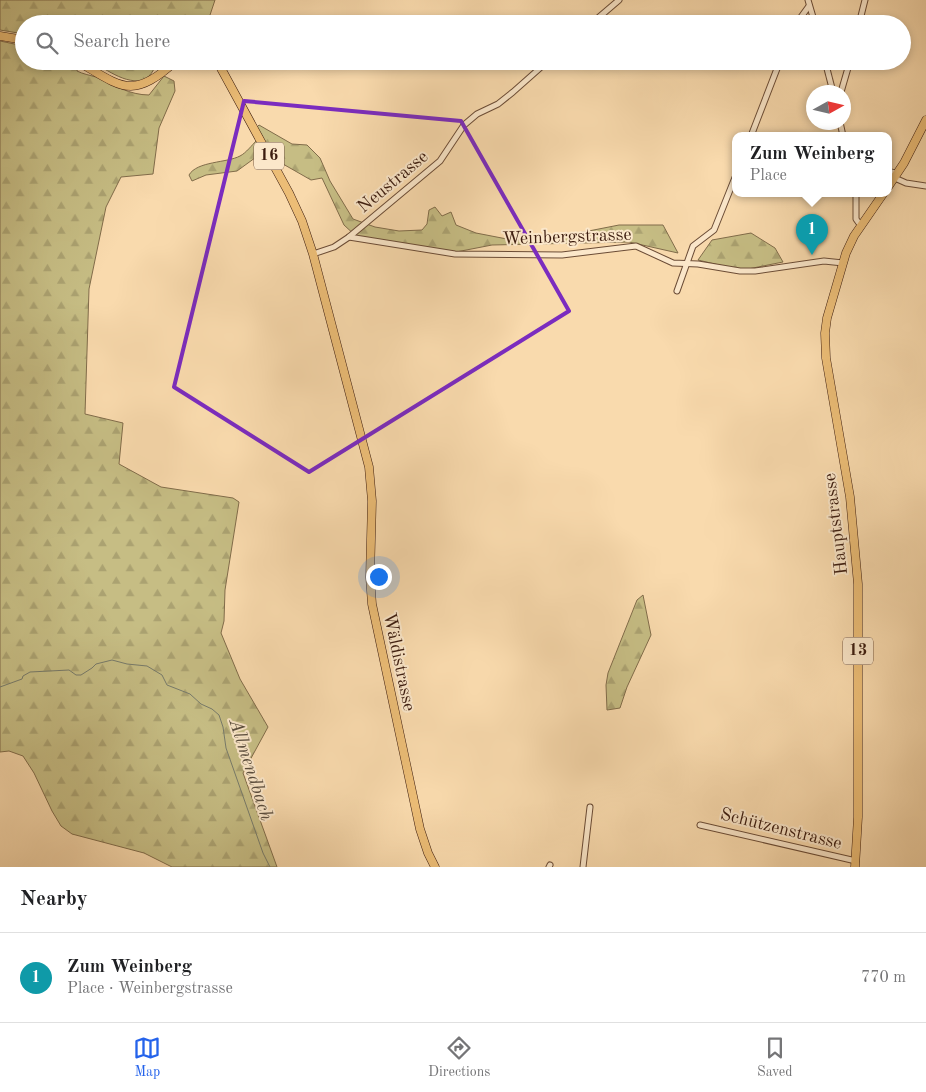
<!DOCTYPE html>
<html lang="en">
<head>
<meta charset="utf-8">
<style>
  :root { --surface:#fff; --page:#f2f2f2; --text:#202124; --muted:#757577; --line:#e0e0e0; --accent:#2563eb }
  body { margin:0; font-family:"Old Standard TT",serif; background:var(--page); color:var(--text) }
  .compass { position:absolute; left:806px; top:85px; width:45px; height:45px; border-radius:50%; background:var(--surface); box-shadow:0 2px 8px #0003; rotate:82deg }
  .you { position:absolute; left:378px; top:576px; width:18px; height:18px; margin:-12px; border:4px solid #fff; border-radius:50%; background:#1a73e8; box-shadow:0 0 0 8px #1a73e833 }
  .badge { display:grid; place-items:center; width:32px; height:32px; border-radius:50%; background:var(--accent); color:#fff; font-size:16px; font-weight:700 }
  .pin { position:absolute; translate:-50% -41px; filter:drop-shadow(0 1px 2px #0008) }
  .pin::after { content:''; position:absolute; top:26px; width:18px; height:15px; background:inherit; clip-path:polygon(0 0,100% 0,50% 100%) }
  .popup { position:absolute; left:732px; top:132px; width:160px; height:65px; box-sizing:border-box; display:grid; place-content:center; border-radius:10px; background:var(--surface); filter:drop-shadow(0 1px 4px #0005); font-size:16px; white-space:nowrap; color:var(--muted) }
  .popup b { font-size:19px; color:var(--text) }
  .popup::after { content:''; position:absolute; left:50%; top:100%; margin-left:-10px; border:10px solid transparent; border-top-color:var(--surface) }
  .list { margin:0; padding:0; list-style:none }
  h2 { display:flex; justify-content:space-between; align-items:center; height:65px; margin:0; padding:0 20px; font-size:21px }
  h2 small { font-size:16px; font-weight:400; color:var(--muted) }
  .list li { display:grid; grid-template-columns:32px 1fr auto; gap:15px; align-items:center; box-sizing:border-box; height:90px; padding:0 20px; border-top:1px solid var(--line) }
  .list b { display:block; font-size:19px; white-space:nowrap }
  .list p { margin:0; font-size:16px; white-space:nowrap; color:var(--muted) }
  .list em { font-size:16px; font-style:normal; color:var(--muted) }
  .icon { flex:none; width:28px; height:28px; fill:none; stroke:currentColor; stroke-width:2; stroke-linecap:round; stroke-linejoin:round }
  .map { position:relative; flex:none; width:926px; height:867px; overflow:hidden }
  .search { position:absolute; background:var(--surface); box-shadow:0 2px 8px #0003; left:15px; right:15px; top:15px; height:55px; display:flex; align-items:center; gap:12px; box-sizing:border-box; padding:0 18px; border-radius:28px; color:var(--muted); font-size:19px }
  .sheet { height:155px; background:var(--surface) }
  nav { display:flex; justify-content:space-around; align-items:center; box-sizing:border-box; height:70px; border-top:1px solid var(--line); background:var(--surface); font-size:14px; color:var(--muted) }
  nav a { display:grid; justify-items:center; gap:2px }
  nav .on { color:var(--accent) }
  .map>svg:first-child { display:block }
  .forest { fill:url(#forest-firs); stroke:#816c4a }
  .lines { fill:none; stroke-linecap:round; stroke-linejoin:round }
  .stream { stroke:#777b6b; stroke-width:1 }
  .street-casing { stroke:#6b4c36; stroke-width:7 }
  .primary-casing { stroke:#3c1c0f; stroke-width:9 }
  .street { stroke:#fbe7ca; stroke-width:5 }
  .primary { stroke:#ecbd76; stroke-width:8 }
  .marked { fill:none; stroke:#7b2cbf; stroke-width:4; stroke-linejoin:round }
  .labels { text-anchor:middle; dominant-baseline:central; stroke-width:4; stroke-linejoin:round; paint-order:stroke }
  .shield { fill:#fbe7ca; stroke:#755947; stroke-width:1 }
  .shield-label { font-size:16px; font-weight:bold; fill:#3c1c0f }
  .street-label { font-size:18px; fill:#3c1c0f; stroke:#fbe7ca }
  .water-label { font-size:19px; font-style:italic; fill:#594c3d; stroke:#fbe7ca }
</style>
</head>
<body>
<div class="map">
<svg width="926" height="867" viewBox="0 0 926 867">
  <defs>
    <pattern id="forest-firs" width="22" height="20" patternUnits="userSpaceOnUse" patternTransform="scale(1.25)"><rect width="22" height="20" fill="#c6bd84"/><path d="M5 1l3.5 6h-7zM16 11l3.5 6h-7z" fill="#aba271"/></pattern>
  </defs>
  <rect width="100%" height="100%" fill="#f9daad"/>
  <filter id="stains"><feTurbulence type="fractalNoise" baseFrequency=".004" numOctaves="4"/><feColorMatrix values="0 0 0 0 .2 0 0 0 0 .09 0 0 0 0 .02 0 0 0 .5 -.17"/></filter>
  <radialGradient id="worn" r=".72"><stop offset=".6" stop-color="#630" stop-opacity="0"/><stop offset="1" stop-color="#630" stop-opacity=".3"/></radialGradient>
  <g class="forest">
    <path d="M0 0H215L207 24H24V34L0 30Z"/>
    <path d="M0 41 24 46V61H68L78 66 77 71C83 74 89 75 96 77 113 85 130 95 149 95L164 76 174 81 175 91 159 128 153 174 121 177 106 207 89 289 85 414 123 423 119 464 161 487 233 498 239 502 225 590 224 621 221 633 240 679 268 727 243 773 277 867H172L144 853 72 834 61 826 52 811 34 773 23 756 9 751 0 752Z"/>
    <path d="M91 61H160C155 65 153 73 148 77 131 89 106 69 91 61Z"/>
    <path d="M259 125 292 144 307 145 320 158 330 181 353 219 375 227 399 231 422 230 427 224 429 210 435 207 442 216 451 212 456 225 476 233 512 240 548 239 619 225H663L678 253 629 242 492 245 456 252 357 237 344 225 322 178 311 180 283 164 281 158 273 156 257 127Z"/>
    <path d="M257 140 265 154 259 155 237 171 206 175 192 181 189 175C197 161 227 163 240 156 246 153 252 145 257 140Z"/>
    <path d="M751 233 775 248 783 262 748 269H736L698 260 712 240Z"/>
    <path d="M643 595 651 635 627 687 620 708 607 710 606 685 608 673 637 600Z"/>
  </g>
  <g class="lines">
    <path class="stream" d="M0 687 22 679 23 676 30 672 69 670 76 675H81L92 668 96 664 112 660 127 664 147 666 162 675 167 685 190 694 201 704 212 709 219 715 223 727 226 748 263 853 270 867"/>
    <g class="street-casing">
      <g id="street">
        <path d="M808 0 815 24"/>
        <path d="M591 24 619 0"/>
        <path d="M796 24 809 6"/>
        <path d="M859 24 865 0"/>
        <path d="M825 61 833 92"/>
        <path d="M841 92 850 61"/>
        <path d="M840 122 843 136"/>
        <path d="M751 136 780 61"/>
        <path d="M888 171 895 173 897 179 906 183 926 186"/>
        <path d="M856 194V219L861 226"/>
        <path d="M349 237 455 254 562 255 636 246 673 263 698 264 740 271H755L824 261 843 263"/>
        <path d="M313 254 334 247 349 237 440 161 464 125 477 114 498 104 513 92 548 61"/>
        <path d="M677 291 693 246 714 230 736 175"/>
        <path d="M700 825 856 861"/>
        <path d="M549 867 550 865"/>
        <path d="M583 867 590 807"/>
      </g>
    </g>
    <g class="primary-casing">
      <g id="primary">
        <path d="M0 36 24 40"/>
        <path d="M77 61C123 88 132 100 176 61"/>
        <path d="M217 61 289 193 302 221 313 254 369 467 372 501 370 577 372 604 420 829 428 853 435 867"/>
        <path d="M888 187 904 163 926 120"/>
        <path d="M855 867 858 817V584L850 497 826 358 825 333 827 318 846 253 854 236 883 194"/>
      </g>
    </g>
    <use href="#street" class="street"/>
    <use href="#primary" class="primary"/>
  </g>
  <path class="marked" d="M244 101 461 121 569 311 309 472 174 387Z"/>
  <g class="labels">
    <g class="shield">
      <rect x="254" y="142.5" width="30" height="27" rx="4"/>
      <rect x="843" y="637.5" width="30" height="27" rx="4"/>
    </g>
    <g class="shield-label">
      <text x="269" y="156">16</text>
      <text x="858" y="651">13</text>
    </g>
    <g class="street-label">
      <text transform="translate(393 182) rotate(-40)">Neustrasse</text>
      <text transform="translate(567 237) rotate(-2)">Weinbergstrasse</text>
      <text transform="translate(836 524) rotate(-97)">Hauptstrasse</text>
      <text transform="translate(399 662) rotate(78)">Wäldistrasse</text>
      <text transform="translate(781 829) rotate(14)">Schützenstrasse</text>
    </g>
    <g class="water-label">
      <text transform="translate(250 770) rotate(72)">Allmendbach</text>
    </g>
  </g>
  <rect width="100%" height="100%" filter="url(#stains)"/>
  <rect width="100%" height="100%" fill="url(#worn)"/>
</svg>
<svg class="compass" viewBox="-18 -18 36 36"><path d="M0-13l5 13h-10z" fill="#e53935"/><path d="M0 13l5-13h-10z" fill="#757577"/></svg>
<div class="you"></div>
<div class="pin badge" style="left:812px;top:255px;background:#0f9aa8">1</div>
<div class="popup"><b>Zum Weinberg</b>Place</div>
<div class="search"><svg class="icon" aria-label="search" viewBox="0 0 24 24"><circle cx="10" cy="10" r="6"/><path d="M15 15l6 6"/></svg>Search here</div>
</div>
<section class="sheet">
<h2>Nearby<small></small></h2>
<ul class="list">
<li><span class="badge" style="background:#0f9aa8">1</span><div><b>Zum Weinberg</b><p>Place · Weinbergstrasse</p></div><em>770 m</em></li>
</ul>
</section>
<nav>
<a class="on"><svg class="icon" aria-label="map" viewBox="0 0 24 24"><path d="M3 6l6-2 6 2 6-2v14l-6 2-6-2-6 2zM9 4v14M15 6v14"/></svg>Map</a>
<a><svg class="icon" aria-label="directions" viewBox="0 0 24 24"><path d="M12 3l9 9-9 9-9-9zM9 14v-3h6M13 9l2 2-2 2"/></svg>Directions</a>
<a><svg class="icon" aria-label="saved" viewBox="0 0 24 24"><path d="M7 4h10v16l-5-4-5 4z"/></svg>Saved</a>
</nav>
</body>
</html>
